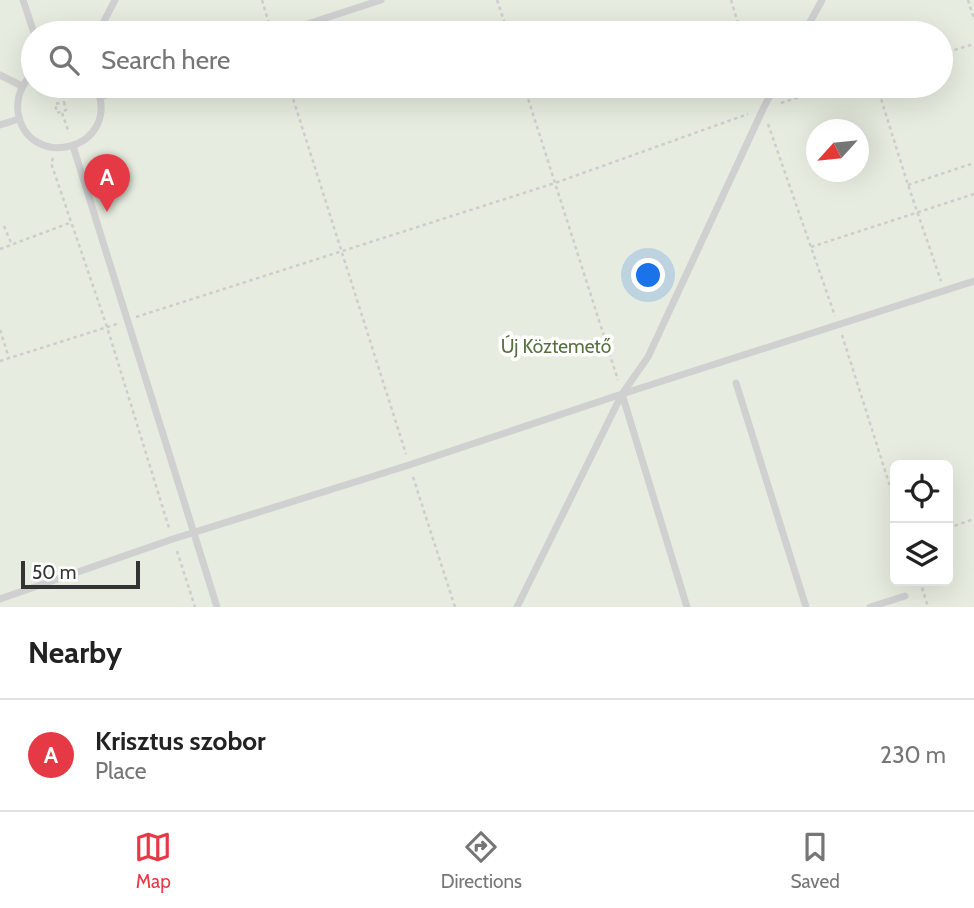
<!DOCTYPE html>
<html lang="en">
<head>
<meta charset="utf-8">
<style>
  :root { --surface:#fff; --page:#f6f6f6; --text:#222; --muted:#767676; --line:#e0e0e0; --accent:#e63946 }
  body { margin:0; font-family:Cabin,sans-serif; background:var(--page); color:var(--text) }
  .controls { position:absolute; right:21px; bottom:21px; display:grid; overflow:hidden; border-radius:10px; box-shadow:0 7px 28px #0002 }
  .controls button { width:63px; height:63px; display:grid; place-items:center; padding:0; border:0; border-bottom:2px solid var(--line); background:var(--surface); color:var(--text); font:35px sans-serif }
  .compass { position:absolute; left:806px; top:119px; width:63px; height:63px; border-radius:50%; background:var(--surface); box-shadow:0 7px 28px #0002; rotate:243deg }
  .scale { position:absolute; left:21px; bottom:18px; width:119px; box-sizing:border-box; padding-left:7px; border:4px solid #333; border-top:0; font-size:19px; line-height:24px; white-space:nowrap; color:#333; -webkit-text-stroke:5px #fff; paint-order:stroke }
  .you { position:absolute; left:649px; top:276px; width:24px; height:24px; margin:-18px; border:5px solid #fff; border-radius:50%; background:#1a73e8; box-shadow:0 0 0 10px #1a73e833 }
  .badge { display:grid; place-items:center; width:46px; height:46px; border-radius:50%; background:var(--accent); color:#fff; font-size:23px; font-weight:700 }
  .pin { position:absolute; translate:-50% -58px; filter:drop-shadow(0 2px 4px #0008) }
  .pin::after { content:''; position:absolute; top:37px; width:24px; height:21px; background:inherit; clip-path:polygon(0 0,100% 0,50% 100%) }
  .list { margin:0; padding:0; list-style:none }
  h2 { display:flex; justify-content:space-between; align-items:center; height:91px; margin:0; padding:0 28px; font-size:30px }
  h2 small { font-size:23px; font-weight:400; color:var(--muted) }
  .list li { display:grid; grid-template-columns:46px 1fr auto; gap:21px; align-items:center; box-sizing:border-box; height:112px; padding:0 28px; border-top:2px solid var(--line) }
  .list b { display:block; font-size:26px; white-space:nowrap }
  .list p { margin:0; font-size:23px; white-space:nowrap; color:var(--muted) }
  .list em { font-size:23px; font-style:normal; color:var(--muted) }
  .icon { flex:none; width:38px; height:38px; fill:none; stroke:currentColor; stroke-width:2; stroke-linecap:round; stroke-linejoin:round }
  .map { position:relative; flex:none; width:974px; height:607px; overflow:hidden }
  .search { position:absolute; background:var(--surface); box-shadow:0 7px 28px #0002; left:21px; right:21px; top:21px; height:77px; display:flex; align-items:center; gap:18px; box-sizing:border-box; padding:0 24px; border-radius:38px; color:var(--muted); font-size:26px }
  .sheet { height:203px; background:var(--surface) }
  nav { display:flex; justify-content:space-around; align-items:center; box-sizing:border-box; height:98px; border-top:2px solid var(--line); background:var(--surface); font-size:19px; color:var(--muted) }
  nav a { display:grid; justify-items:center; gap:4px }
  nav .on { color:var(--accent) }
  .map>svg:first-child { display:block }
  .green { fill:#e6ecdf; fill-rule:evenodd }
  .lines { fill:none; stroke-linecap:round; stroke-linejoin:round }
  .path { stroke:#cdcdcd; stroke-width:2.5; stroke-dasharray:3.5 3.5; stroke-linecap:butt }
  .service { stroke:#d0d0d0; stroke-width:7 }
  .labels { text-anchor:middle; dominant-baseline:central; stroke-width:7; stroke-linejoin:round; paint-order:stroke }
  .park-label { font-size:19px; fill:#56703f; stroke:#fff }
</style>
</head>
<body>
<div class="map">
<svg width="974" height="607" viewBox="0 0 974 607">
  <rect width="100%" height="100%" fill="#fff"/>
  <path class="green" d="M0 0H974V607H0ZM33 33H941V86H33ZM816 130H858V172H816ZM895 465H948V581H895Z"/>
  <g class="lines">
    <g class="path">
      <path d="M262 0 270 27"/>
      <path d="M497 0 508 33"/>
      <path d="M731 0 741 33"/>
      <path d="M968 0 974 19"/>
      <path d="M941 54 974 44"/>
      <path d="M289 86 406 454"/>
      <path d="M524 86 618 380"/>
      <path d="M756 86 759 94"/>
      <path d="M877 86 908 185 941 281"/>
      <path d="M64 102 66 110 57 113 55 104Z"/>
      <path d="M781 103 833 86"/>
      <path d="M62 113 69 133"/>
      <path d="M768 124 835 316"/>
      <path d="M53 158 51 163 107 327 169 528"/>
      <path d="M908 185 974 163"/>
      <path d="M4 226 12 245"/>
      <path d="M811 247 974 194"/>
      <path d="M0 249 72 222"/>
      <path d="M136 317 555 183 748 114"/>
      <path d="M0 330 9 358"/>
      <path d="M842 335 895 502"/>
      <path d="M0 361 117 324"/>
      <path d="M413 477 455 607"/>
      <path d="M948 528 974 519"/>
      <path d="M177 551 195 607"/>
      <path d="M920 581 928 607"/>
    </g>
    <g class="service">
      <path d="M23 0 34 33"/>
      <path d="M98 33 115 0"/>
      <path d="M280 33 381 0"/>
      <path d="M804 33 822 0"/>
      <path d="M33 73C22 84 16 96 18 112 27 173 124 150 96 86"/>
      <path d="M0 75 22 86"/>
      <path d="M101 97 132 86"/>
      <path d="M0 125 19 119"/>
      <path d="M73 146 217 607"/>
      <path d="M736 383 806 607"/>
      <path d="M622 394 687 607"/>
      <path d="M0 599 173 539 409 465 622 394 974 281"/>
      <path d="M517 607 622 394 648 357 763 109 775 86"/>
      <path d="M870 607 905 596"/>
    </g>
  </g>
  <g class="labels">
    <g class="park-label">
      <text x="556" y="346">Új Köztemető</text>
    </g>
  </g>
</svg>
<div class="controls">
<button><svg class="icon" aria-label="locate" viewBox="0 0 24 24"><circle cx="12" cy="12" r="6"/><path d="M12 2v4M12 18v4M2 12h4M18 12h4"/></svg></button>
<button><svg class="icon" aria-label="layers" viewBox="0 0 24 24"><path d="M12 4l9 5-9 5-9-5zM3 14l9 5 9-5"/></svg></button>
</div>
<svg class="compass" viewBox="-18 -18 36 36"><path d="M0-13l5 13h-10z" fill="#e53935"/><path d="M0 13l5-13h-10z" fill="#767676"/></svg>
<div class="scale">50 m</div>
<div class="you"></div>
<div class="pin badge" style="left:107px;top:212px">A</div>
<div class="search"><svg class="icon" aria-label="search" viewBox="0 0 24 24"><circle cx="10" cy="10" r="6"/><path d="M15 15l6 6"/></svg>Search here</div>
</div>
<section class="sheet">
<h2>Nearby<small></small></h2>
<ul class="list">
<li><span class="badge">A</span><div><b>Krisztus szobor</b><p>Place</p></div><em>230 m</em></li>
</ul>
</section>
<nav>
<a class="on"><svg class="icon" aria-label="map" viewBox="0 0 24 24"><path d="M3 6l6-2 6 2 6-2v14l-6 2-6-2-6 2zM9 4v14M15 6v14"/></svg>Map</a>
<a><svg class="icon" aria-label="directions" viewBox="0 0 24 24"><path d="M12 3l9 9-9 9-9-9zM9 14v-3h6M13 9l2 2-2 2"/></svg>Directions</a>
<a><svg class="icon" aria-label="saved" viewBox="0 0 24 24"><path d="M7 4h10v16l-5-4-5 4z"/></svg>Saved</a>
</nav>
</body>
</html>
